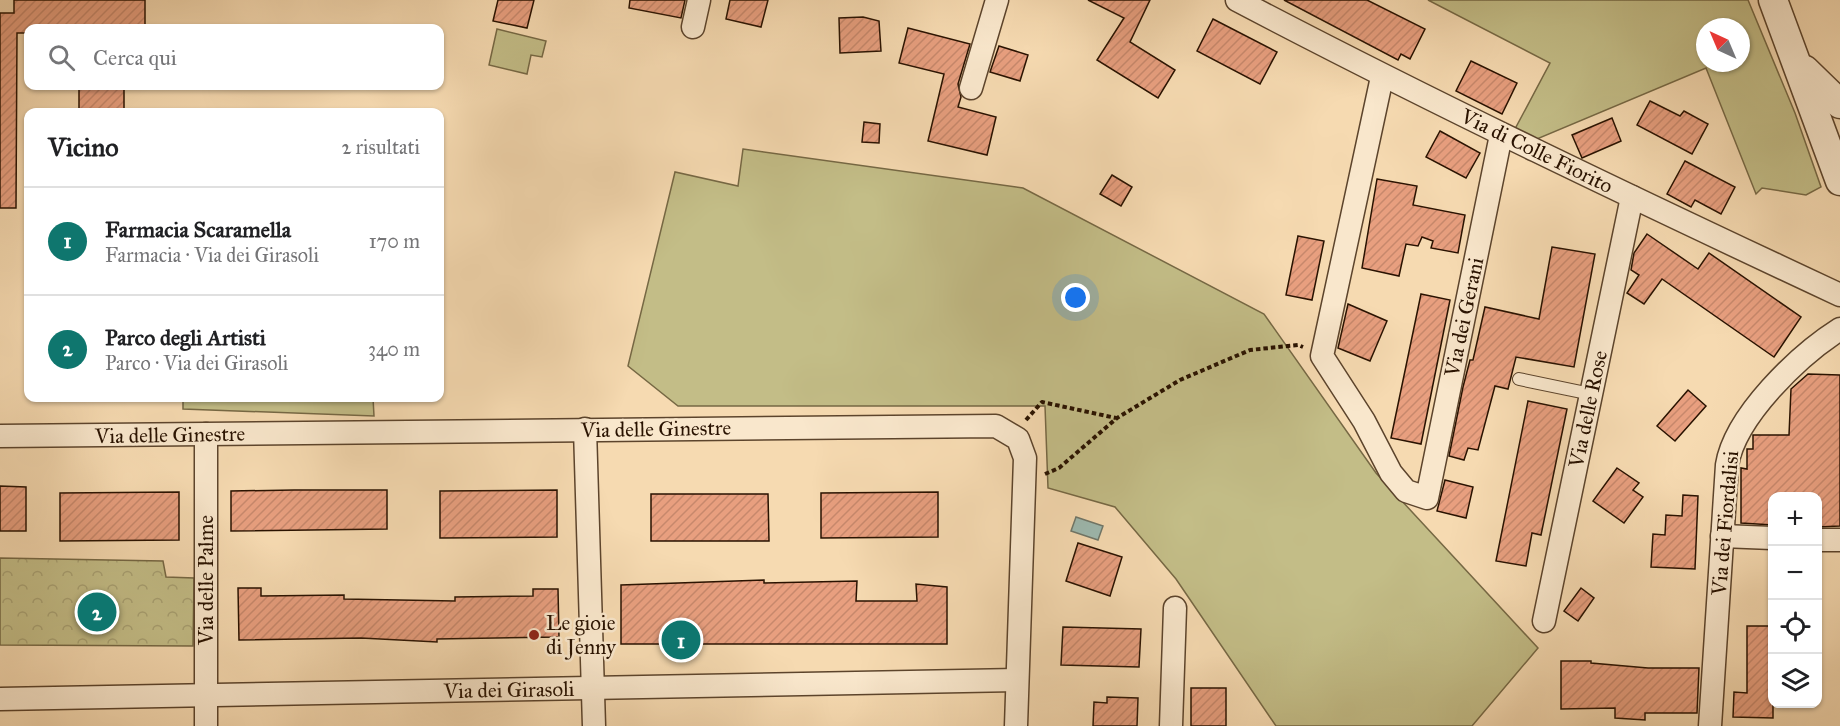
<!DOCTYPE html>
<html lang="it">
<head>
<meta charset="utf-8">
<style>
  :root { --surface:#fff; --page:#f2f2f2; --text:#202124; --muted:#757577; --line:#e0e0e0; --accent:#0f766e }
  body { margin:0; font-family:"IM FELL Great Primer",serif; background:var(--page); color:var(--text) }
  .controls { position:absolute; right:18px; bottom:18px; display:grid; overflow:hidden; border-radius:12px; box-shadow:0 2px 4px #0004 }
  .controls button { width:54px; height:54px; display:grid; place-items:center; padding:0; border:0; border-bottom:2px solid var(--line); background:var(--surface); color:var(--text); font:30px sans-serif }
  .compass { position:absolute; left:1696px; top:18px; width:54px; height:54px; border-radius:50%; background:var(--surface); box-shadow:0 2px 4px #0004; rotate:316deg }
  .you { position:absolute; left:1076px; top:298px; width:21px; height:21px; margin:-15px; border:4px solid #fff; border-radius:50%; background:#1a73e8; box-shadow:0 0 0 9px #1a73e833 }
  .badge { display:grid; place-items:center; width:39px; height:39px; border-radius:50%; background:var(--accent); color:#fff; font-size:20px; font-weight:700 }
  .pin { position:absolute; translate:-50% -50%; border:3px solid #fff; box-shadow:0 2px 6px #0006 }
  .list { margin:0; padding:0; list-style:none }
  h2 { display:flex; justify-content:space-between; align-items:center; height:78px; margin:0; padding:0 24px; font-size:26px }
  h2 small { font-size:20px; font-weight:400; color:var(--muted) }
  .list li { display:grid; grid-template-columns:39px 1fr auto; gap:18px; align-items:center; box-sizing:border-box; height:108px; padding:0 24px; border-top:2px solid var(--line) }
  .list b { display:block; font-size:22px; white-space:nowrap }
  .list p { margin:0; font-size:20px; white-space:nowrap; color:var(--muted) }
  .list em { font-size:20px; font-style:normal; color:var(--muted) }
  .icon { flex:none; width:33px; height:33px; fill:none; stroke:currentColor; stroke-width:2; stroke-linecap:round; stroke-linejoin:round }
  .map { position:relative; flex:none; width:1840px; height:726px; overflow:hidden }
  .search { position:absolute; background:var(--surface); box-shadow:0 2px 4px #0004; left:24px; top:24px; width:420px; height:66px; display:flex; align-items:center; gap:15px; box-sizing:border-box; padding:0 21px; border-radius:12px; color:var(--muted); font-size:22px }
  .panel { position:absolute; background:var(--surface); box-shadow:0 2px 4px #0004; left:24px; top:108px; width:420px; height:294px; border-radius:12px }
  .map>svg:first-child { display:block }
  .grass { fill:#c3bd87; stroke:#766844; stroke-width:1.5; fill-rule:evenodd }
  .park { fill:url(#park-crowns); stroke:#766844; stroke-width:1.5 }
  .water { fill:#9dbab1; stroke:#6f776a; stroke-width:1.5 }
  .building { fill:url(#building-hatch); stroke:#291200; stroke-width:1.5 }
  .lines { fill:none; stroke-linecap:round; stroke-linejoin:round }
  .service-casing { stroke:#5c442c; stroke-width:14 }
  .minor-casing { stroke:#5c442c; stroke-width:25 }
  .tertiary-casing { stroke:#5c442c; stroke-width:31 }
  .path { stroke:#291200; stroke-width:4; stroke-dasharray:4.5 3; stroke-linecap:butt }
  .service { stroke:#f9e7cc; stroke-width:12 }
  .minor { stroke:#f9e7cc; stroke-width:22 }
  .tertiary { stroke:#f9e7cc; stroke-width:28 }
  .poi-dot { fill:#8f2418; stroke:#f9e7cc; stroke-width:2 }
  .labels { text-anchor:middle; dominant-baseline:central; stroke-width:5; stroke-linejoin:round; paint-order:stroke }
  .street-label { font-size:21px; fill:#291200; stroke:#f9e7cc }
  .poi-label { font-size:21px; fill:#291200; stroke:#f9e7cc; text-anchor:start }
</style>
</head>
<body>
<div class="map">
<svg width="1840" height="726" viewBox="0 0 1840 726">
  <defs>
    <pattern id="park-crowns" width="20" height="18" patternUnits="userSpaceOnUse" patternTransform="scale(1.5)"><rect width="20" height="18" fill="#c3bd87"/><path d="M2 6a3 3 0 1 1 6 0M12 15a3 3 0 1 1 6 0" fill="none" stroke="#a8a173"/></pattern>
    <pattern id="building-hatch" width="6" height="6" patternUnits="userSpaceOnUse" patternTransform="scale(1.5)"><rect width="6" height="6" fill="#e89f7f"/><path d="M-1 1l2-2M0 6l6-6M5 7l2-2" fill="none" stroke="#c7886c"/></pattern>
  </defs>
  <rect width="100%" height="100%" fill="#f6dab1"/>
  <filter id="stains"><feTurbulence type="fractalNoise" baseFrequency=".00333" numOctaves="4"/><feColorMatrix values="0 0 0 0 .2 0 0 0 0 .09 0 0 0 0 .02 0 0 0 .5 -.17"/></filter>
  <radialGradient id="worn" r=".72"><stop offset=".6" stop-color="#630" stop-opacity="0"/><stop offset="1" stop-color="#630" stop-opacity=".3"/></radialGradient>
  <g class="grass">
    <path d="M1428 0H1748L1795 113 1821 187 1806 195 1762 188 1756 194 1706 68 1537 139 1515 129 1550 63ZM1705 27H1741V63H1705Z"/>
    <path d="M497 29 546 41 542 57 531 55 527 74 489 65Z"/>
    <path d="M743 149 1023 188 1264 314 1376 473 1538 648 1472 726H1276L1176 579 1115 507 1048 488 1045 406H678L628 366 675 172 738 186Z"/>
    <path d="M183 398H373L374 416 183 409Z"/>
  </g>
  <path class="park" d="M0 558 163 561 166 577 194 578 193 646 0 645Z"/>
  <path class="water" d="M1076 517 1103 526 1098 540 1071 531Z"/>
  <g class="building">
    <path d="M14 0H145V26L115 28H28V33H17L16 208H0V13H14Z"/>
    <path d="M498 0H534L527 28 493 21Z"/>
    <path d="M630 0H685L681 18 629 8Z"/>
    <path d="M730 0H768L761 27 726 19Z"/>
    <path d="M1088 0H1150L1130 42 1175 70 1158 98 1097 60 1124 18Z"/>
    <path d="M1284 0H1367L1425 29 1410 59 1401 54 1398 60Z"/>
    <path d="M863 17 879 21 881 51 840 53 839 18Z"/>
    <path d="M1213 19 1277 52 1260 84 1197 51Z"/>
    <path d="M908 28 970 44 958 84 961 97 958 107 996 117 987 155 928 141 944 74 899 63Z"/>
    <path d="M999 46 1028 55 1020 81 990 72Z"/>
    <path d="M1471 61 1517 83 1502 114 1456 91Z"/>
    <rect x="79" y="86" width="45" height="26"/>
    <path d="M1650 101 1680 116 1684 111 1708 124 1692 154 1637 125Z"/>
    <path d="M1612 118 1621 141 1582 158 1572 135Z"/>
    <path d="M864 122 880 124 879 143 862 142Z"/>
    <path d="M1440 131 1480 153 1466 178 1426 157Z"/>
    <path d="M1685 161 1735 187 1721 214 1695 200 1691 207 1667 194Z"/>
    <path d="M1112 175 1132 187 1121 206 1100 194Z"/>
    <path d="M1377 179 1417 186 1413 205 1465 215 1458 253 1431 248 1433 241 1422 237 1418 246 1406 244 1399 276 1362 268Z"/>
    <path d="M1647 234 1698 269 1709 253 1801 317 1774 357 1662 279 1644 304 1627 293 1639 275 1631 270 1634 253Z"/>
    <path d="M1298 236 1324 241 1312 300 1286 295Z"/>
    <path d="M1552 247 1595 254 1574 367 1516 357 1508 389 1495 386 1478 450 1468 448 1464 460 1449 456 1463 387 1470 360H1473L1485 307 1539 319Z"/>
    <path d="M1421 294 1450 300 1421 444 1391 438Z"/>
    <path d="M1348 304 1387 321 1370 361 1338 348Z"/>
    <path d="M1808 374 1840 375V526L1818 527V496H1773V525L1741 523V468L1747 469V449H1753V435H1789L1791 389Z"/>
    <path d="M1688 390 1706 406 1675 441 1657 426Z"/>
    <path d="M1528 401 1567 409 1541 535 1532 533 1526 566 1496 561Z"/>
    <path d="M1617 468 1639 483 1633 490 1643 497 1624 523 1593 501Z"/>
    <path d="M1445 480 1473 487 1466 518 1437 511Z"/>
    <path d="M0 486 26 487V531H0Z"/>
    <path d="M294 490H387V529L231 531V491Z"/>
    <path d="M557 490V537L440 538V491Z"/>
    <path d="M179 492V540L60 541V493Z"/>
    <path d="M938 492V537L821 538V493Z"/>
    <path d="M651 494H768L769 541H651Z"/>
    <path d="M1683 495 1698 496 1695 569 1651 567 1653 534 1665 535 1666 515 1682 516Z"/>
    <path d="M1078 543 1122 557 1110 596 1066 581Z"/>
    <path d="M764 580V583L857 581 856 601H917L916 584 947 587V644H621V585Z"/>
    <path d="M238 588H261V596L344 595V599L455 601V597L533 596V589H558L559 637 437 639V642L361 638 239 640Z"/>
    <path d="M1581 588 1594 598 1578 621 1564 611Z"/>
    <path d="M1747 626H1773V718L1733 717 1734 692 1747 693Z"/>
    <path d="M1063 627 1141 629 1139 667 1061 665Z"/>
    <path d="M1561 661H1591V663L1648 668H1699L1697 713H1645V720L1615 718V708L1561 709Z"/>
    <rect x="1191" y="688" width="35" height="38"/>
    <path d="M1107 697 1138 698 1137 726H1093L1094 702 1107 703Z"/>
  </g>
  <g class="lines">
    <g class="service-casing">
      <path id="service" d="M1519 379 1591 394"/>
    </g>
    <g class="minor-casing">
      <g id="minor">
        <path d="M1237 0C1435 104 1637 200 1840 295"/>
        <path d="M693 27 699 0"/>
        <path d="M1382 77 1322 356 1364 421 1391 473 1406 491 1427 498 1501 135"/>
        <path d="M971 88 997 0"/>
        <path d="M585 429 594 726"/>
        <path d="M206 434V726"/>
        <path d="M0 436 996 426 1018 439 1025 458 1016 726"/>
        <path d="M1722 536 1772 538"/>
        <path d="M1818 540H1840"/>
        <path d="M1544 621 1632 197"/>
        <path d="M0 699 1017 680"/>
        <path d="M1171 726 1175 608"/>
        <path d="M1710 726 1727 465C1735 416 1799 355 1840 329"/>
      </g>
    </g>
    <g class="tertiary-casing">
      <g id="tertiary">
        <path d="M1773 0 1840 181"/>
        <path d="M1805 70 1840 104"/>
      </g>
    </g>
    <g class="path">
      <path d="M1026 420 1042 402 1116 418"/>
      <path d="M1045 474 1059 468 1117 418 1180 380 1250 350 1298 345 1303 347"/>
    </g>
    <use href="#service" class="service"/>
    <use href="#minor" class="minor"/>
    <use href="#tertiary" class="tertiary"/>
  </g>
  <circle class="poi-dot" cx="534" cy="635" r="6"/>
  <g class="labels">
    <g class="street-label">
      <text transform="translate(1537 151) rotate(26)">Via di Colle Fiorito</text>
      <text transform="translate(1464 317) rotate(-78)">Via dei Gerani</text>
      <text transform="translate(1588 409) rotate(-78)">Via delle Rose</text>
      <text transform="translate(656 429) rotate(-1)">Via delle Ginestre</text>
      <text transform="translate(170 435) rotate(-1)">Via delle Ginestre</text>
      <text transform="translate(1725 523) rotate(-85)">Via dei Fiordalisi</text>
      <text transform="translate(206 580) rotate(-90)">Via delle Palme</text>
      <text transform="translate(509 690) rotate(-1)">Via dei Girasoli</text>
    </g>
    <g class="poi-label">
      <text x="546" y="623">Le gioie<tspan x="546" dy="24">di Jenny</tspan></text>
    </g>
  </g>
  <rect width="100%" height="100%" filter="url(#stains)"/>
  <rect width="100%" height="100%" fill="url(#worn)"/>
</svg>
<div class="controls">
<button>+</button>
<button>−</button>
<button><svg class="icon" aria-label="locate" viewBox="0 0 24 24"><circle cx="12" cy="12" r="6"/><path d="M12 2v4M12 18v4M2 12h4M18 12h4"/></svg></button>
<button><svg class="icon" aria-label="layers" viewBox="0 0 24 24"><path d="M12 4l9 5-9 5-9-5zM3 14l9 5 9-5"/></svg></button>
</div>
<svg class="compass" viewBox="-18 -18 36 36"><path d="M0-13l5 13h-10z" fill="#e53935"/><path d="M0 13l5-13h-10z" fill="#757577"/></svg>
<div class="you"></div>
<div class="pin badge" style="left:681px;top:640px">1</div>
<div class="pin badge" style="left:97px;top:612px">2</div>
<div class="search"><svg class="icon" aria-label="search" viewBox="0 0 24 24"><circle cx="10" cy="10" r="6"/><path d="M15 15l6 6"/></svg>Cerca qui</div>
<section class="panel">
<h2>Vicino<small>2 risultati</small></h2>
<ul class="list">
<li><span class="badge">1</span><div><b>Farmacia Scaramella</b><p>Farmacia · Via dei Girasoli</p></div><em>170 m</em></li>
<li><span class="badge">2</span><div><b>Parco degli Artisti</b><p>Parco · Via dei Girasoli</p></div><em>340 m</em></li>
</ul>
</section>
</div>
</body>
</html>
